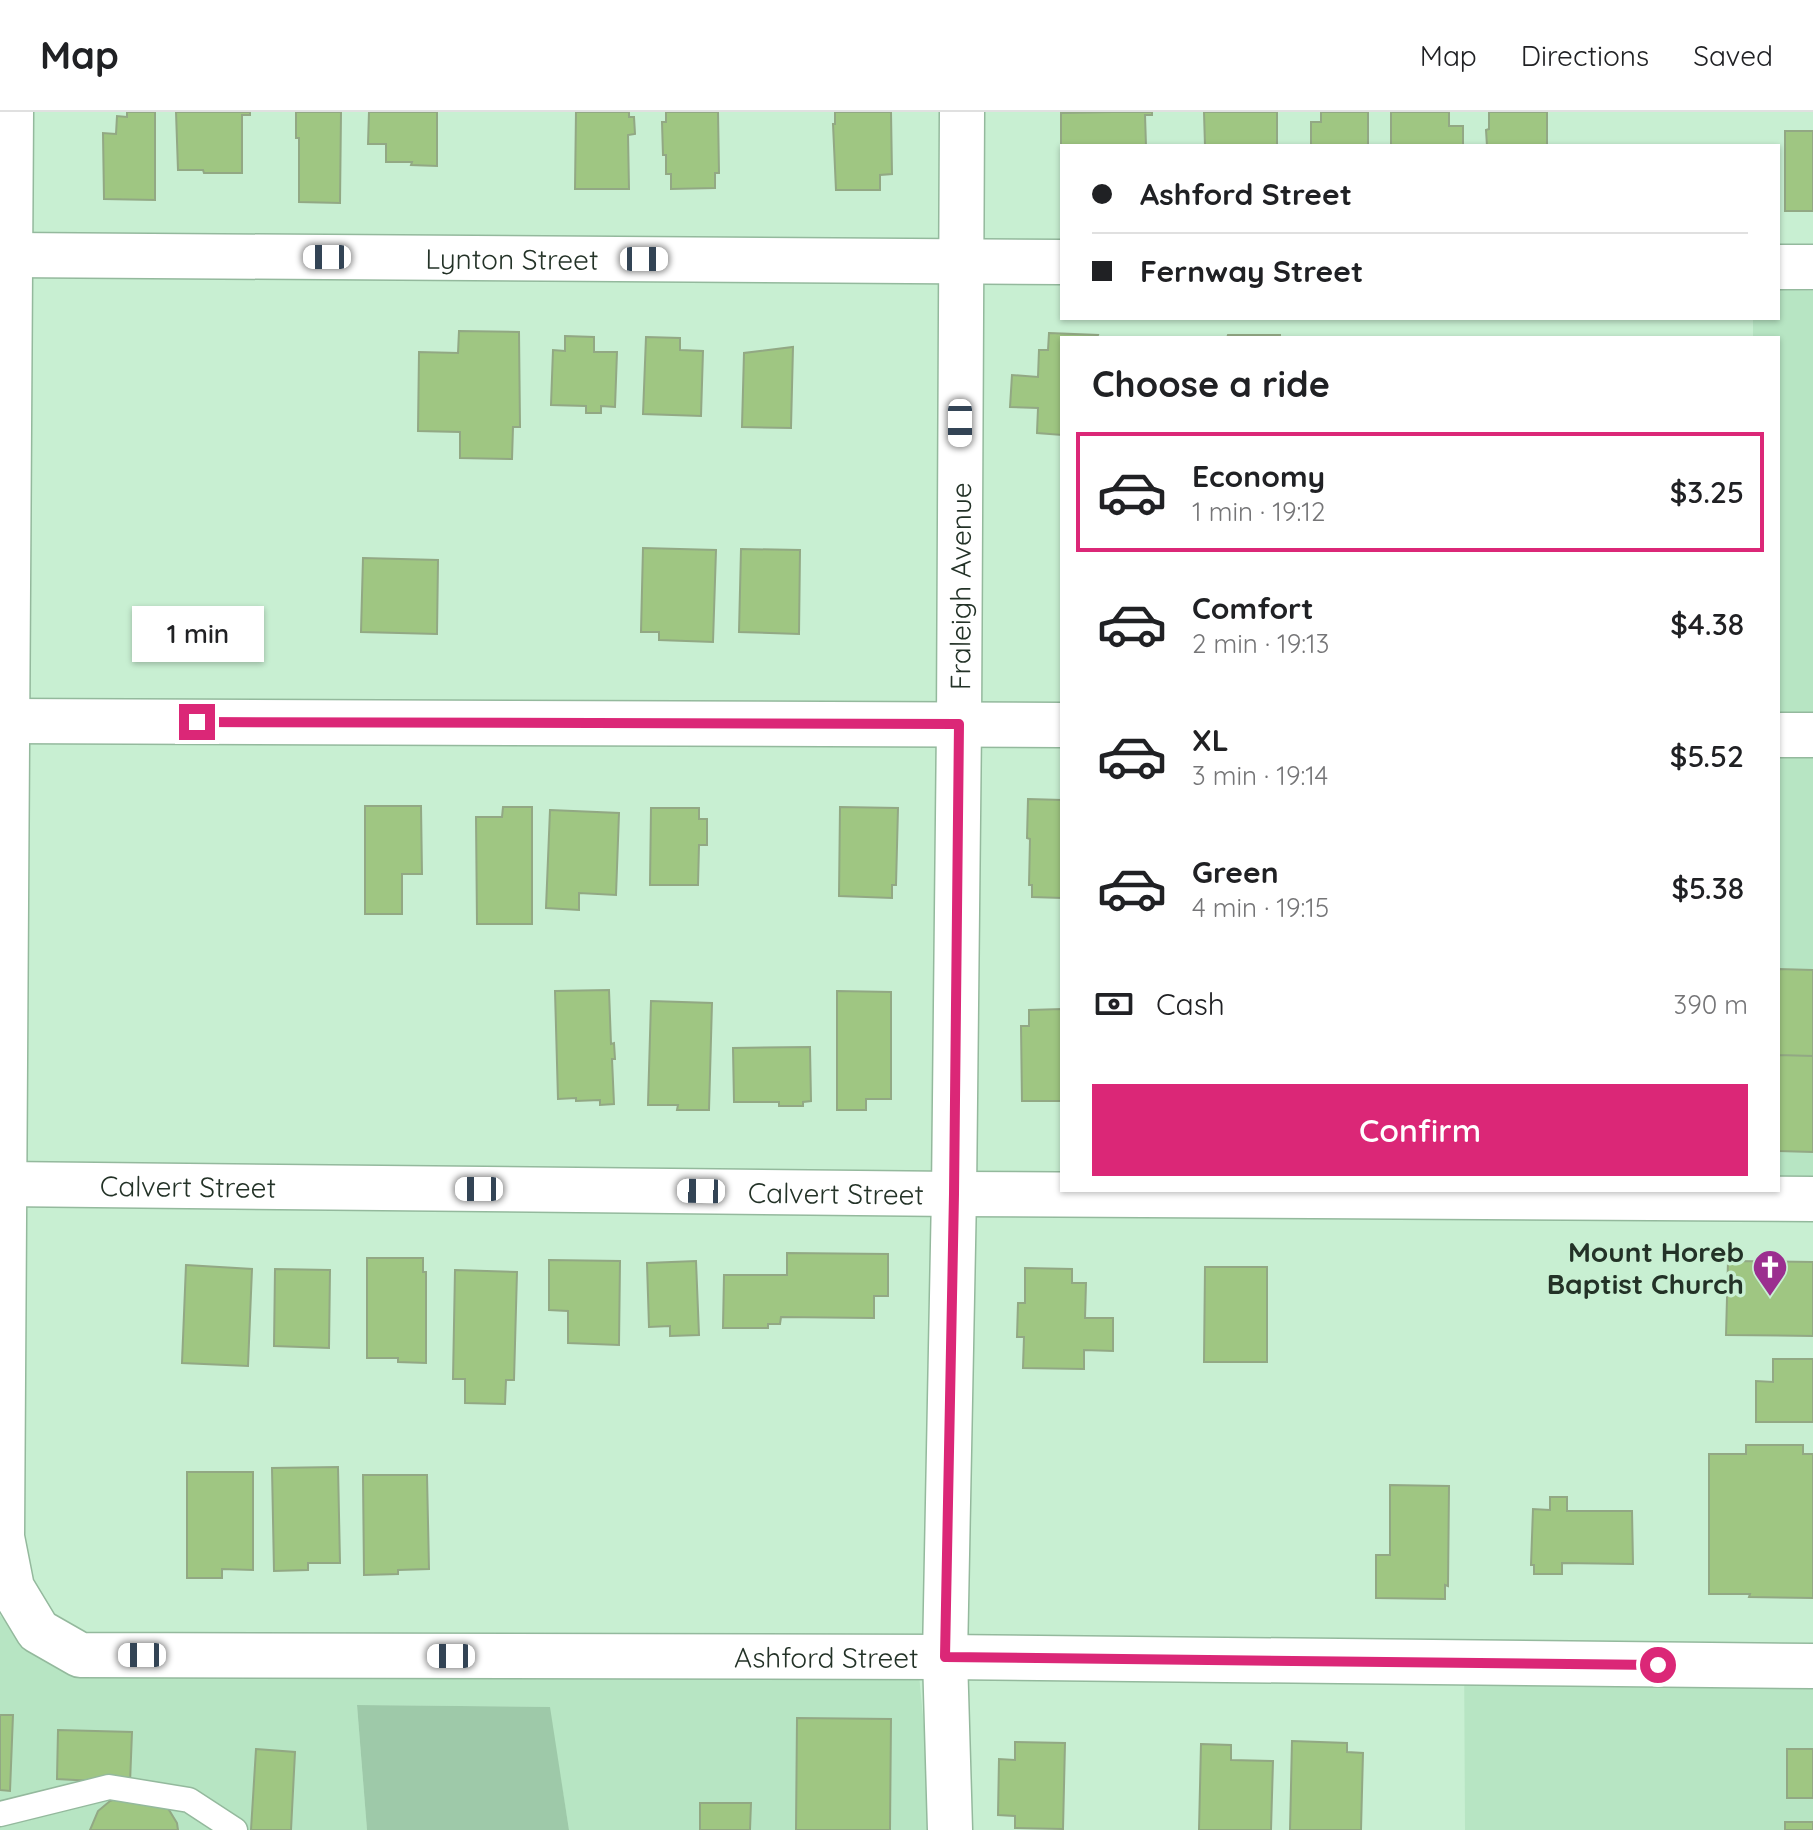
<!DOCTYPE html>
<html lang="en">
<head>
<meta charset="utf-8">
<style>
  :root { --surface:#fff; --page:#f6f6f6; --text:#202124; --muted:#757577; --line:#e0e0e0; --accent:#db2777 }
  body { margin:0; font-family:Quicksand,sans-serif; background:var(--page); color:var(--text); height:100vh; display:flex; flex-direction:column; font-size:30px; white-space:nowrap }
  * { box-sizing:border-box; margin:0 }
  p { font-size:26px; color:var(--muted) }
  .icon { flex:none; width:44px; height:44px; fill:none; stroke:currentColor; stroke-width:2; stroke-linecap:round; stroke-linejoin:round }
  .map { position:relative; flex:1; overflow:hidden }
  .details { position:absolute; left:1060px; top:224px; width:720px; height:856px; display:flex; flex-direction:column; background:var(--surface); border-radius:0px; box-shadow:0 2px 6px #0004 }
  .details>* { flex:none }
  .hud { position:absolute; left:1060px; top:32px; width:720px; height:176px; border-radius:0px; box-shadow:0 2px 6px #0004; display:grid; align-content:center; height:176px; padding:0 32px; background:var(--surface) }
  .end { position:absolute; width:36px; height:36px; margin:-18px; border:10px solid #db2777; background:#fff; box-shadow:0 0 0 4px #fff }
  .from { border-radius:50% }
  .bubble { position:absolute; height:56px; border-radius:0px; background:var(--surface); box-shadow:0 2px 6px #0004; font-size:26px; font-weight:600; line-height:56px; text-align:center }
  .car { position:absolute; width:24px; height:48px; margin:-24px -12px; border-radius:10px; box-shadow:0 0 6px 2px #0007; background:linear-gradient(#fff 24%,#345 0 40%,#fff 0 76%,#345 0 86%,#fff 0) }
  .hud b { display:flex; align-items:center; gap:28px; height:76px; font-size:30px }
  .hud b+b { border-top:2px solid var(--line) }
  .hud i { width:20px; height:20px; background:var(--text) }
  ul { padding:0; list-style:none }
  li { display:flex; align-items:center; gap:24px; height:120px; margin:0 16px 12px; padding:0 16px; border:4px solid transparent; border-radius:0px }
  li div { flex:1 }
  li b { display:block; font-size:30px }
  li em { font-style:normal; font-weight:600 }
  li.selected { border-color:var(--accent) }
  li>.icon { width:72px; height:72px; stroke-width:1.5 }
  h2 { padding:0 32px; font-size:36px; line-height:96px }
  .pay { display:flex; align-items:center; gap:20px; height:88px; padding:0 32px; font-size:30px }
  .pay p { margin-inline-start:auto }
  .cta { display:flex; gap:16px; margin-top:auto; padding:16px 32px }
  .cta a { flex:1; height:92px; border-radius:0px; background:var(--accent); color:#fff; font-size:32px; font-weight:600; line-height:92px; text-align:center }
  header { display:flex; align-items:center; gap:48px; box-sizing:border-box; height:112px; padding:0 40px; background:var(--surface); border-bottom:2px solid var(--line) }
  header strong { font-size:38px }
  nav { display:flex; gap:44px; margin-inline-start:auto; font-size:28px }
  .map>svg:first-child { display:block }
  .built { fill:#b7e5c3 }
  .green { fill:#9ec9a9 }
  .building { fill:#9fc682; stroke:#92a884; stroke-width:2 }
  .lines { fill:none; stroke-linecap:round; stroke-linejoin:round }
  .service-casing { stroke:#94b99d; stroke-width:27 }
  .minor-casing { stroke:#94b99d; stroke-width:47 }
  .service { stroke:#fff; stroke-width:24 }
  .minor { stroke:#fff; stroke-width:44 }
  .route { stroke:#db2777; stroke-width:10 }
  .labels { text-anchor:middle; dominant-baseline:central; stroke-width:7; stroke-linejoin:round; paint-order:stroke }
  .street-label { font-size:28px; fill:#233227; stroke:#c8efd2 }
  .poi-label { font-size:28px; font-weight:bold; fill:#233227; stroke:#c8efd2; text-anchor:end }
</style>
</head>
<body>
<header>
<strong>Map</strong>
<nav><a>Map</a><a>Directions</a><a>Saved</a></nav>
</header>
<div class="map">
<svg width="1813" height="1718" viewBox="0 0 1813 1718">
  <rect width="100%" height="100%" fill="#c8efd2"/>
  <path class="built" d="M 1778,178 L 1813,179 L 1813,1065 L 1778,1065 L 1778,226 L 1753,226 L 1753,206 L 1778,206 Z
    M 0,1503 L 48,1550 L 767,1556 L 919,1563 L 934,1718 L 569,1718 L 549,1595 L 357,1593 L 367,1718 L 0,1718 Z
    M 1464,1530 L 1813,1533 L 1813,1718 L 1465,1718 Z"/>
  <path class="green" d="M 357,1593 L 550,1595 L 569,1718 L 367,1718 Z"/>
  <path class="building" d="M 127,0 L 155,0 L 155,88 L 104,87 L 103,21 L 116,22 L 117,4 L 127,5 Z
    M 176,0 L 250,0 L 250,3 L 242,3 L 242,61 L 204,61 L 203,58 L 178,58 Z
    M 296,0 L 341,0 L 340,91 L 299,90 L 299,26 L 296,26 Z
    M 369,0 L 437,0 L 437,54 L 411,53 L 412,50 L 386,50 L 386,32 L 368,32 Z
    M 576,0 L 629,0 L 629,5 L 634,5 L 635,22 L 628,23 L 629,77 L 575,77 Z
    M 666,0 L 718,0 L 719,61 L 715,61 L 715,76 L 671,77 L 671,62 L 666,62 L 666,43 L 663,43 L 662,10 L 666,10 Z
    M 835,0 L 891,0 L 892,62 L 880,63 L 880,78 L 836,78 L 833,12 L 835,12 Z
    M 1112,0 L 1152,0 L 1152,3 L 1145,3 L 1146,34 L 1062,34 L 1061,56 L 1061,1 Z
    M 1204,0 L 1277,0 L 1277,34 L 1205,34 Z
    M 1321,0 L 1368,0 L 1368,34 L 1311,34 L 1311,10 L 1321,10 Z
    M 1391,0 L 1449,0 L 1449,14 L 1463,14 L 1463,34 L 1391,34 Z
    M 1489,0 L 1547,0 L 1547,34 L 1487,34 L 1486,18 L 1489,17 Z
    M 1785,19 L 1813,19 L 1813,99 L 1785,99 Z
    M 459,219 L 519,220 L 520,315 L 513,315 L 512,347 L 460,346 L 460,320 L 418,319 L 419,240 L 458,241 Z
    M 1049,221 L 1098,223 L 1097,226 L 1062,226 L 1062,323 L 1037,321 L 1038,296 L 1010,295 L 1012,263 L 1038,265 L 1039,238 L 1048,238 Z
    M 1228,223 L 1280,223 L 1280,226 L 1227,226 Z
    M 565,224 L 594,225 L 594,240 L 617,240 L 615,295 L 601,294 L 601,301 L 586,301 L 586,294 L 551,293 L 553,238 L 565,239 Z
    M 646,225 L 680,226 L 680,238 L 703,239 L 701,304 L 643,302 Z
    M 793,235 L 791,316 L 742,315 L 744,241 Z
    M 643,436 L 716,438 L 713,530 L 659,528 L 659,520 L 641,520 Z
    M 741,437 L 800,438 L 799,522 L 739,520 Z
    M 363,446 L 438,448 L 437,522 L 361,520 Z
    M 1028,687 L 1062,688 L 1062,786 L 1032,785 L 1032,773 L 1029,773 L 1030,727 L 1027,726 Z
    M 365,694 L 421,694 L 422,762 L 402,762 L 402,802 L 365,802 Z
    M 503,695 L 532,695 L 532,812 L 477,812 L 476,705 L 502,705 Z
    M 840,695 L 898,696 L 896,773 L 892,773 L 892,786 L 839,784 Z
    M 651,696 L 699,696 L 699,707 L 707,707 L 707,733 L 699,733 L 698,773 L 650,773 Z
    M 550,698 L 619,701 L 616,783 L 579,781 L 579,798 L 546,796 Z
    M 1778,857 L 1813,858 L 1813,944 L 1778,943 Z
    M 609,878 L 611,932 L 614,931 L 615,947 L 612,947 L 614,992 L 600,993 L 600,988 L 576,989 L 576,986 L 558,987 L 555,879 Z
    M 837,879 L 891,880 L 891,987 L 866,987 L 866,998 L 837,998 Z
    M 651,889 L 712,891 L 709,998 L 677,998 L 678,993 L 648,993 Z
    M 1062,897 L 1062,989 L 1022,989 L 1021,914 L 1029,914 L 1029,898 Z
    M 810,935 L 811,989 L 803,990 L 803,994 L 779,994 L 779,990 L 734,990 L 733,936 Z
    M 1778,943 L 1813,944 L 1813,1040 L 1778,1039 Z
    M 787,1141 L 888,1142 L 888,1184 L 874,1184 L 874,1206 L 781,1205 L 780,1212 L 768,1212 L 768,1216 L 723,1216 L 724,1163 L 787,1163 Z
    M 367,1146 L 423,1146 L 423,1160 L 426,1160 L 426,1251 L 398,1250 L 398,1246 L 367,1246 Z
    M 549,1148 L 620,1149 L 619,1233 L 568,1231 L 568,1199 L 549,1198 Z
    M 696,1149 L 699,1223 L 670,1224 L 670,1214 L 649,1215 L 647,1151 Z
    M 1728,1149 L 1813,1150 L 1813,1224 L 1726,1223 Z
    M 186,1153 L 252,1157 L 248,1254 L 182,1251 Z
    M 1205,1155 L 1267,1155 L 1267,1250 L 1204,1250 Z
    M 1025,1156 L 1072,1157 L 1072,1171 L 1086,1171 L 1085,1206 L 1113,1206 L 1113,1239 L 1084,1238 L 1084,1257 L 1023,1256 L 1024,1225 L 1017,1225 L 1018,1191 L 1025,1191 Z
    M 275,1157 L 330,1158 L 329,1236 L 274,1234 Z
    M 455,1158 L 517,1160 L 514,1268 L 506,1268 L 505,1292 L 465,1291 L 465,1267 L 453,1267 Z
    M 1773,1247 L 1813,1247 L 1813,1310 L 1756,1310 L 1756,1269 L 1773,1270 Z
    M 1746,1333 L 1803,1333 L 1803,1342 L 1813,1342 L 1813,1486 L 1749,1485 L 1750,1482 L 1709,1482 L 1709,1342 L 1746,1342 Z
    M 338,1355 L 340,1451 L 308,1451 L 308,1458 L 274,1459 L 272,1356 Z
    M 187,1360 L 253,1360 L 253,1458 L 222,1457 L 222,1466 L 187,1466 Z
    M 363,1363 L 427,1363 L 429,1457 L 398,1458 L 398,1462 L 364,1463 Z
    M 1390,1373 L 1449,1374 L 1448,1474 L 1445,1473 L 1445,1487 L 1376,1486 L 1376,1443 L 1390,1443 Z
    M 1550,1385 L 1567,1385 L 1567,1399 L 1632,1399 L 1633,1452 L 1562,1451 L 1562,1462 L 1534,1462 L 1534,1453 L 1531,1453 L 1533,1397 L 1550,1398 Z
    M 0,1603 L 13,1603 L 10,1679 L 0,1678 Z
    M 797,1606 L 891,1607 L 890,1718 L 796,1718 Z
    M 58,1618 L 132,1620 L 130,1671 L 57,1667 Z
    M 1292,1629 L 1347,1631 L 1347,1640 L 1363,1641 L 1361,1718 L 1290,1718 Z
    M 1015,1630 L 1065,1631 L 1063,1717 L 1015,1716 L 1015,1704 L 998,1703 L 999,1647 L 1015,1648 Z
    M 1201,1632 L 1231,1633 L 1231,1648 L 1273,1649 L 1271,1718 L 1199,1718 Z
    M 256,1637 L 295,1640 L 291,1718 L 251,1718 Z
    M 1787,1637 L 1813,1637 L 1813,1686 L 1787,1686 Z
    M 125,1683 L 156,1688 L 169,1698 L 177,1711 L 178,1718 L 90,1718 L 98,1699 L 110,1689 Z
    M 700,1691 L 751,1691 L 750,1718 L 700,1718 Z
    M 1785,1710 L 1813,1710 L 1813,1718 L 1785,1718 Z"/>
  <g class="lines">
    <g class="service-casing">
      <path id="service" d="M 0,1702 L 109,1675 L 189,1688 L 235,1718"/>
    </g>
    <g class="minor-casing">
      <g id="minor">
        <path id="s1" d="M 11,0 L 2,1425 L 12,1476 L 38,1519 L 80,1543 L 945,1545 L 1813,1554"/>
        <path id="s2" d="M 10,143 L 1062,150"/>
        <path d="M 1778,155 L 1813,155"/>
        <path d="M 6,609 L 1062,613"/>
        <path d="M 1778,623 L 1813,623"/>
        <path id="s3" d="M 4,1072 L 954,1082 L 1813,1087"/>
        <path id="s4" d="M 950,1718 L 945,1545 L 954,1082 L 959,612 L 962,0"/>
      </g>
    </g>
    <use href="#service" class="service"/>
    <use href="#minor" class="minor"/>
  </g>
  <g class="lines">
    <path class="route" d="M 197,610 L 959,612 L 954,1082 L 945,1545 L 1658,1553"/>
  </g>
  <defs>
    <g id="church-pin" transform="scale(1.8)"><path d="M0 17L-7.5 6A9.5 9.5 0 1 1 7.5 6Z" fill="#9b2f8f" stroke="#c8efd2"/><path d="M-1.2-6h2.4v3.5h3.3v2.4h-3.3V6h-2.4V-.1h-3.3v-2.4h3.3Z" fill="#fff"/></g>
  </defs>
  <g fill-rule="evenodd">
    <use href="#church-pin" x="1770" y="1155"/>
  </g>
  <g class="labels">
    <g class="street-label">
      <text stroke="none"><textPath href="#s2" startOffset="502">Lynton Street</textPath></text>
      <text stroke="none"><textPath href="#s4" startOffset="1244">Fraleigh Avenue</textPath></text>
      <text stroke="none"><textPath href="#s3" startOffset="184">Calvert Street</textPath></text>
      <text stroke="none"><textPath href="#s3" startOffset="832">Calvert Street</textPath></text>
      <text stroke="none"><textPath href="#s1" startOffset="2322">Ashford Street</textPath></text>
    </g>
    <g class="poi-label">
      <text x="1744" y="1139">Mount Horeb<tspan x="1744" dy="32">Baptist Church</tspan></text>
    </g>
  </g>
</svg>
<i class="end from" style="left:1658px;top:1553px"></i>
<i class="end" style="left:197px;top:610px"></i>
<div class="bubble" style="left:132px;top:494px;width:132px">1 min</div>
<i class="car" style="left:327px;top:145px;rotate:270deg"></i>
<i class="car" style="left:644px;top:147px;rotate:90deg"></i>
<i class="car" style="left:960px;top:311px;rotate:180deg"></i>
<i class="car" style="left:479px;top:1077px;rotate:270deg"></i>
<i class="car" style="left:701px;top:1079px;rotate:271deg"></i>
<i class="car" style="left:142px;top:1543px;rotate:270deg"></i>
<i class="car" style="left:451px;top:1544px;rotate:270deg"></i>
<div class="hud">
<b><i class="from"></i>Ashford Street</b>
<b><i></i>Fernway Street</b>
</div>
<section class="details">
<h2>Choose a ride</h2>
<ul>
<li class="selected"><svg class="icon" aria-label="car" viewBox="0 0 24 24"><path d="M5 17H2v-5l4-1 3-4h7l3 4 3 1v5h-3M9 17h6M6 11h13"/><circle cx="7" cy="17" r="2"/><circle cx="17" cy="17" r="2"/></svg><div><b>Economy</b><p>1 min · 19:12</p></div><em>$3.25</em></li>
<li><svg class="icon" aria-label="car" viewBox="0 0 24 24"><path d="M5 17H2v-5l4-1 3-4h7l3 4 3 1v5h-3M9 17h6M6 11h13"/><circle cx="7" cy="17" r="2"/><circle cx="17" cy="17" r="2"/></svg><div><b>Comfort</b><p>2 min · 19:13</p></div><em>$4.38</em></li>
<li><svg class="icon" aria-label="car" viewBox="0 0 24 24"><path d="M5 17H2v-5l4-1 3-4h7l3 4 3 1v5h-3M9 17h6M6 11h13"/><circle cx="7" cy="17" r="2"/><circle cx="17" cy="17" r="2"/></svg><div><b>XL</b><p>3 min · 19:14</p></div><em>$5.52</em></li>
<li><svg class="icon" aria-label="car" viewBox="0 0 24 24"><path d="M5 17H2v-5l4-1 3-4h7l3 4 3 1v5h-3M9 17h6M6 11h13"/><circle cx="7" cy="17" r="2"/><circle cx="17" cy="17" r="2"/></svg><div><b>Green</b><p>4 min · 19:15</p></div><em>$5.38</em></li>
</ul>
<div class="pay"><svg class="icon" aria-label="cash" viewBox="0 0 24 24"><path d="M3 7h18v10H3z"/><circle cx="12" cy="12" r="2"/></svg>Cash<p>390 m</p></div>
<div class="cta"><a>Confirm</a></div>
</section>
</div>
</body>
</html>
